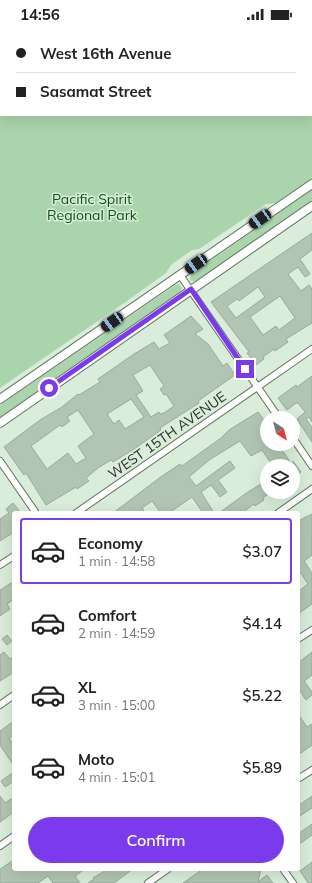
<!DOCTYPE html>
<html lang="en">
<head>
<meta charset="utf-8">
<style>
  :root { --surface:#fff; --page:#f6f6f6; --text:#222; --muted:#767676; --line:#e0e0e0; --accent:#7c3aed }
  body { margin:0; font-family:Mulish,sans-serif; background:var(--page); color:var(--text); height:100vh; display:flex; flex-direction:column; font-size:15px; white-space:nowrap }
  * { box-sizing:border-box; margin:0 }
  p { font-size:13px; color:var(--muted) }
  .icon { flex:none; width:22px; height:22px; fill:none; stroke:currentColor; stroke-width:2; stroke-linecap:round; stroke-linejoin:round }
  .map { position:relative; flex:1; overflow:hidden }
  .drawer { position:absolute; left:12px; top:483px; width:288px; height:360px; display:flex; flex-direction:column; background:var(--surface); border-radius:4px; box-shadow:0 4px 16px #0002 }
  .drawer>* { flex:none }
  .top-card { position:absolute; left:0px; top:0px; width:312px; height:88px; box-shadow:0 4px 16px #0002; display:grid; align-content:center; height:88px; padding:0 16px; background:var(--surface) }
  .needle { width:26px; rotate:144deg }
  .fabs { position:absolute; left:260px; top:383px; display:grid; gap:8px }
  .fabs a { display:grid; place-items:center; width:40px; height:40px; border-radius:50%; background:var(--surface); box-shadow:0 4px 16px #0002; font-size:20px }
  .end { position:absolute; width:18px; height:18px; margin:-9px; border:5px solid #7c3aed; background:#fff; box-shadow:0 0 0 2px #fff }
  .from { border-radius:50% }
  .car { position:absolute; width:12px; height:24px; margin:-12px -6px; border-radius:5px; box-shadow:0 0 3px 1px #0007; background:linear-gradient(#222 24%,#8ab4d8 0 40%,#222 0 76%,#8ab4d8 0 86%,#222 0) }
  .top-card b { display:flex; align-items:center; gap:14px; height:38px; font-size:15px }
  .top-card b+b { border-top:1px solid var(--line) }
  .top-card i { width:10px; height:10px; background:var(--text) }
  ul { padding:7px 0 0; list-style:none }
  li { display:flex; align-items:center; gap:12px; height:66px; margin:0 8px 6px; padding:0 8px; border:2px solid transparent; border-radius:4px }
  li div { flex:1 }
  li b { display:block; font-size:15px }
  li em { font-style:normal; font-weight:600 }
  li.selected { border-color:var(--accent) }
  li>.icon { width:36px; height:36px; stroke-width:1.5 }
  .button { display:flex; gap:8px; margin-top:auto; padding:8px 16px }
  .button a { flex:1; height:46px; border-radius:24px; background:var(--accent); color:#fff; font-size:16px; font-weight:600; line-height:46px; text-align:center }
  .status { display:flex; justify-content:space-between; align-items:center; height:28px; padding:0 20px; background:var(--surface); direction:ltr }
  .status svg { height:11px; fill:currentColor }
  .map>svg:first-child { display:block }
  .green { fill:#aad4ab; fill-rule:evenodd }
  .building { fill:#b2c5b2; stroke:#98aa98; fill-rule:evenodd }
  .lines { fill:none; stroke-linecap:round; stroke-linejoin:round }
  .street-casing { stroke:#617261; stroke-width:8 }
  .secondary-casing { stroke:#617261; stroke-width:10 }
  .street { stroke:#fff; stroke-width:6 }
  .secondary { stroke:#fff; stroke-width:8 }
  .route { stroke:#7c3aed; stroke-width:5 }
  .labels { text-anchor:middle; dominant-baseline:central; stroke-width:3; stroke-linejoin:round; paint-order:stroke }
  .park-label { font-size:14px; fill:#0b4f17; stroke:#daedda }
  .street-label { font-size:14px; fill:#293029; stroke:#daedda }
</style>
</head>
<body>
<div class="status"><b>14:56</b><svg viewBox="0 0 49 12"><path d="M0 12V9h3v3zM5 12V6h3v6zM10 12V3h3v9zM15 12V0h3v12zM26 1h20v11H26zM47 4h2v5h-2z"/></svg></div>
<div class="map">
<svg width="312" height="855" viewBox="0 0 312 855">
  <rect width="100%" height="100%" fill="#daedda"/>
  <path class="green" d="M 0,0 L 312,0 L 312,151 L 278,175 L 266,176 L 199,221 L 192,222 L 171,237 L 166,245 L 127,273 L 0,360 ZM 1,1 L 311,1 L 311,87 L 1,87 Z
    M 312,162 L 312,173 L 196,253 L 191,253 L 190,251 L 191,246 Z
    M 179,256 L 182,260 L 180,264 L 0,389 L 0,377 L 175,257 Z"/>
  <path class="building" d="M 312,205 L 312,222 L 300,231 L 310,246 L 305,249 L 298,239 L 288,246 L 301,263 L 309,257 L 312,261 L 312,295 L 286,311 L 288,314 L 275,323 L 274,321 L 263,329 L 264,331 L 256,337 L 247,325 L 249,324 L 211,274 ZM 258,259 L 265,269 L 236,290 L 227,278 L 237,271 L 239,273 ZM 280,268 L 295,290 L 279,302 L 276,298 L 263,307 L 250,289 Z
    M 191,288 L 203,301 L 195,306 L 208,316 L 223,338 L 227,335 L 235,347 L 198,373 L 199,375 L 160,400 L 161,402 L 134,421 L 113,434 L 111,432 L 98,440 L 86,450 L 89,453 L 77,461 L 76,459 L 46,477 L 26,445 L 24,447 L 4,419 L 40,392 L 62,379 L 78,366 L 79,367 L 100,354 L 98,351 L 134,326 L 154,314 L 159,321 L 170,315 L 164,307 ZM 150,337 L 164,358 L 160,361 L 164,367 L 166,366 L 174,378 L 164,385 L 160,386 L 159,384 L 151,389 L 136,367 L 143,363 L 133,347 ZM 131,371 L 144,389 L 125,401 L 119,392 L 114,396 L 107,386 ZM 78,382 L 94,406 L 78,418 L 86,430 L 76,436 L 68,425 L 47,441 L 31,418 L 60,397 L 62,399 L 70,393 L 67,389 Z
    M 312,348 L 312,394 L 309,389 L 306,391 L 312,399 L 312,414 L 297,391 L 305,384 L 298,375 L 296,375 L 287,382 L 278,370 L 296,357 L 297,359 Z
    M 258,384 L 267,396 L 267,416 L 278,416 L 293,438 L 273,438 L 262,422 L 251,428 L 240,413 L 209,432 L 189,449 L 196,458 L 230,433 L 235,440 L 218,452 L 227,464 L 220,469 L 211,457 L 201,464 L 214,485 L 203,485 L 192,469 L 169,485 L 161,485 L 152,473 L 142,480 L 145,485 L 113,485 L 162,448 L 180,436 L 182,438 L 221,410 L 229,402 Z
    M 293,433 L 301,444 L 293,450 Z
    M 267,452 L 267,467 L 263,470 L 264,472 L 255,478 L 254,476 L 242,485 L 219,485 L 245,466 Z
    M 13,475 L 21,485 L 14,485 L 14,504 L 0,513 L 0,491 L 9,485 L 6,481 Z
    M 312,486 L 312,527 L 304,533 L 312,545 L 312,576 L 298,586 L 298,569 L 302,567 L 299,563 L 308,556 L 298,541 L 298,493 Z
    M 14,553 L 14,571 L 7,576 L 10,581 L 0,588 L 0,562 Z
    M 7,607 L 12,613 L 7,617 L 2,611 Z
    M 4,624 L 10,631 L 14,628 L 14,644 L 0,653 L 0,627 Z
    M 312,624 L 312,647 L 304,653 L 312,664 L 312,667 L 306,672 L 298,660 L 298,635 Z
    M 298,686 L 307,699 L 312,696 L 312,717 L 298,727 Z
    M 14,693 L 14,707 L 9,710 L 14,718 L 14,738 L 0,717 L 0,703 Z
    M 14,744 L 14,753 L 5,759 L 1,753 Z
    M 0,768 L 5,775 L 14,769 L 14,784 L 0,794 Z
    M 312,768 L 312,780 L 298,789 L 298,778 Z
    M 312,796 L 312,807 L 298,817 L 298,806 Z
    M 14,832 L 14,841 L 85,841 L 75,848 L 80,855 L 53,855 L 48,848 L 38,855 L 0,855 L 0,841 Z
    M 312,834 L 312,855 L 308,855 L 300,843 Z
    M 108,841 L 133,841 L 114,855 L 88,855 L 94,851 L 93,850 Z
    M 203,841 L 261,841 L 258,854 L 267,847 L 273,855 L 183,855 Z"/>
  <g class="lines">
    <g class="street-casing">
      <path id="street" d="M 180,247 L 279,390
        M 293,410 L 312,438
        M 0,433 L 36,485
        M 76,485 L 312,321
        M 278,485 L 312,461
        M 0,537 L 14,528
        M 298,611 L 312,602
        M 0,677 L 14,667
        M 298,751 L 312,742
        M 0,818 L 14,808
        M 283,841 L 293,855
        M 148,855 L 168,841"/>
    </g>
    <g class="secondary-casing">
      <path id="secondary" d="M 0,371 L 312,156
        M 0,395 L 312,178"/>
    </g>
    <use href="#street" class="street"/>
    <use href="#secondary" class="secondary"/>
  </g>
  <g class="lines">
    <path class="route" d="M 49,360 L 191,261 L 245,341"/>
  </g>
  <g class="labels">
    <g class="park-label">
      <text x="92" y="171">Pacific Spirit<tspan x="92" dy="16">Regional Park</tspan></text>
    </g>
    <g class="street-label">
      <text transform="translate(167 407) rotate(-35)">WEST 15TH AVENUE</text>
    </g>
  </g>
</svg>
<div class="fabs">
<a><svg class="needle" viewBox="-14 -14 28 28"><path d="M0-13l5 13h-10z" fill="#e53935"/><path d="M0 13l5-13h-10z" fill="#767676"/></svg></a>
<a><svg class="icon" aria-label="layers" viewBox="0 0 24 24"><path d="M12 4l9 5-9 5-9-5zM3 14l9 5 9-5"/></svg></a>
</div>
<i class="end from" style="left:49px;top:360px"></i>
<i class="end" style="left:245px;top:341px"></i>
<i class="car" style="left:260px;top:191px;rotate:235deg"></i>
<i class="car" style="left:196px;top:236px;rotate:236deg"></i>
<i class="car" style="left:112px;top:294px;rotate:235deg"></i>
<div class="top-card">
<b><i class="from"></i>West 16th Avenue</b>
<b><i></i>Sasamat Street</b>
</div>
<section class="drawer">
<ul>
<li class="selected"><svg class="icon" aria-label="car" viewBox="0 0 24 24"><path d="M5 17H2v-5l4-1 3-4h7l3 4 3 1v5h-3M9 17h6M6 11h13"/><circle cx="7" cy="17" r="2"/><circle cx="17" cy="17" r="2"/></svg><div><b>Economy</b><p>1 min · 14:58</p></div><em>$3.07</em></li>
<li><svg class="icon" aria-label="car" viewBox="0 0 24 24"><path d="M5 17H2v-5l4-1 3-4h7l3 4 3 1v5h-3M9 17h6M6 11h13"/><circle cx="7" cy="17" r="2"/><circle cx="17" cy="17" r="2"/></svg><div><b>Comfort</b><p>2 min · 14:59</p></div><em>$4.14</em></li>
<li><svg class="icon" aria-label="car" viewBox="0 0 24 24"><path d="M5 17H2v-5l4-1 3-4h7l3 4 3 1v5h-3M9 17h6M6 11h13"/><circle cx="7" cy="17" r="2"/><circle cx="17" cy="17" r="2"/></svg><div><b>XL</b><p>3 min · 15:00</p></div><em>$5.22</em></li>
<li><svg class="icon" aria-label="car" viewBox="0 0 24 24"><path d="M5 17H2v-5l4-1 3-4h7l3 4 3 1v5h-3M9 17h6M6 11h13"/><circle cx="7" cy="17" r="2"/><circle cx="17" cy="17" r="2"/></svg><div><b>Moto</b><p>4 min · 15:01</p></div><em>$5.89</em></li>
</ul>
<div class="button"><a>Confirm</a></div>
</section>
</div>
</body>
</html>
